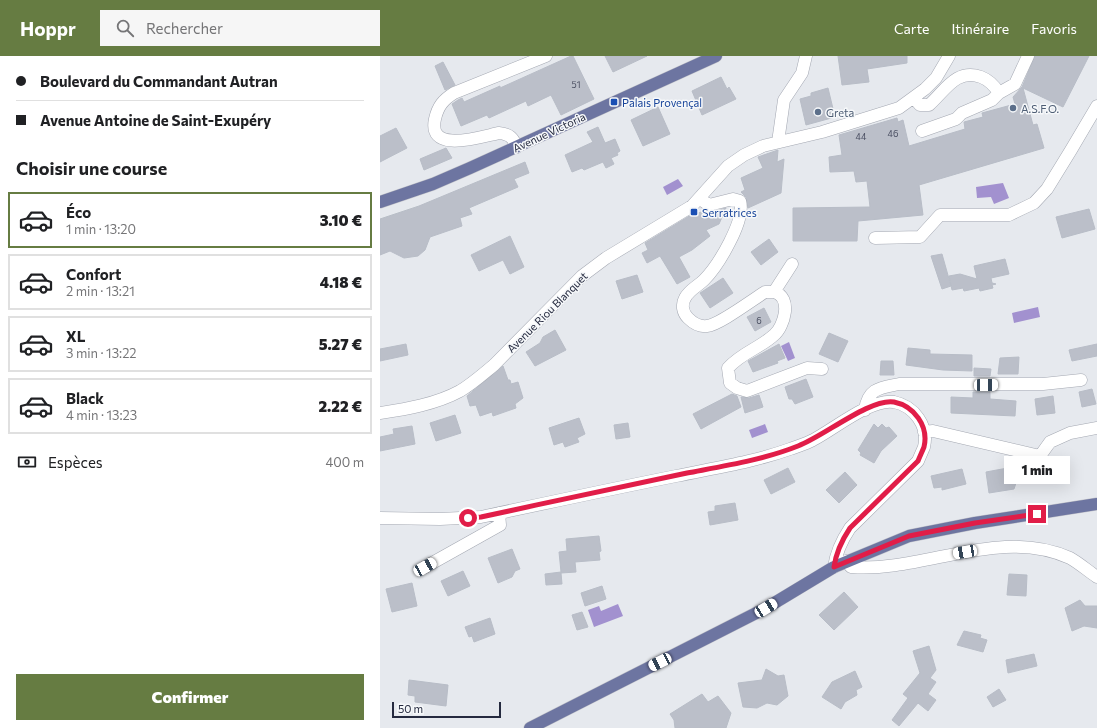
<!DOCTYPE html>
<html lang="fr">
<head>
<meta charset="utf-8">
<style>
  :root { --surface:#fff; --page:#f6f6f6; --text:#202124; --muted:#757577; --line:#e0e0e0; --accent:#667c42 }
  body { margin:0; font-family:Commissioner,sans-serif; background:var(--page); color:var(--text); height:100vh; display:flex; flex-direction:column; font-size:15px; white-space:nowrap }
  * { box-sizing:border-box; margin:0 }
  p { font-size:13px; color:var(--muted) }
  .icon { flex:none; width:22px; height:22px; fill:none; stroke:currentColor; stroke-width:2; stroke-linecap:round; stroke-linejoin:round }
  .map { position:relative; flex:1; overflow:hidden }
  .details { display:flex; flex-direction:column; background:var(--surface); width:380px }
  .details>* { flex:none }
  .banner { display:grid; align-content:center; height:88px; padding:0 16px; background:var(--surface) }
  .scale { position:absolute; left:12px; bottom:10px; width:109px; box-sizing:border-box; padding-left:4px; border:2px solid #252a3f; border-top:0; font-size:11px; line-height:14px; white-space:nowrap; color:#252a3f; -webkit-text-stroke:3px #f6f8fa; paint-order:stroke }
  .end { position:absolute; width:18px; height:18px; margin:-9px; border:5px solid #e11d48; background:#fff; box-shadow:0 0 0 2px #fff }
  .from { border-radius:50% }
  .bubble { position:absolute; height:28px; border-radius:0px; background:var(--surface); box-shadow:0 4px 16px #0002; font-size:13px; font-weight:800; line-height:28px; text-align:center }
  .car { position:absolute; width:12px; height:24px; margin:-12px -6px; border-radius:5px; box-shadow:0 0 3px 1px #0007; background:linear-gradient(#fff 24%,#345 0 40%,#fff 0 76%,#345 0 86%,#fff 0) }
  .banner b { display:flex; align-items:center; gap:14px; height:38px; font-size:15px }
  .banner b+b { border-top:1px solid var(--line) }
  .banner i { width:10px; height:10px; background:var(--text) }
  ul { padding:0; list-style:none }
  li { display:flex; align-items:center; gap:12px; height:56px; margin:0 8px 6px; padding:0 8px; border:2px solid var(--line); border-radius:0px }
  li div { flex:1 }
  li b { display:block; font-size:15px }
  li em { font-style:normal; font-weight:800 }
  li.current { border-color:var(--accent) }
  li>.icon { width:36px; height:36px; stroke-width:1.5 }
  h2 { padding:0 16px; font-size:18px; line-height:48px }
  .pay { display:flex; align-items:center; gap:10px; height:44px; padding:0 16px; font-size:15px }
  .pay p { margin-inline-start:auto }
  .action { display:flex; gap:8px; margin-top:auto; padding:8px 16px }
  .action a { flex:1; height:46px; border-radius:0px; background:var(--accent); color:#fff; font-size:16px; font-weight:800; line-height:46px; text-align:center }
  header { display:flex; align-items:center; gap:24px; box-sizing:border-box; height:56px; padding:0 20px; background:var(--accent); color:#fff }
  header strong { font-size:19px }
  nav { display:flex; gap:22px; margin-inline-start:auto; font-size:14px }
  .search { width:280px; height:36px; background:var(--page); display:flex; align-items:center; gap:10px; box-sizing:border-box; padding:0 14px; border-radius:0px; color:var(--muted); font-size:15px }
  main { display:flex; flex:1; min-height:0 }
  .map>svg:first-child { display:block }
  .water { fill:#a291cf }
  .building { fill:#bbbfc9; stroke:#b8bdc7 }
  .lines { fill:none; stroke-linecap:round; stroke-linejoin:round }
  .minor-casing { stroke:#a4a8b2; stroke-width:13 }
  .major-casing { stroke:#c2c3c9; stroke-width:13 }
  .minor { stroke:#fff; stroke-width:12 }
  .major { stroke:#6d75a1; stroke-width:12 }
  .route { stroke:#e11d48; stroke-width:5 }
  .transit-dot { fill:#1a4fb4; stroke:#f6f8fa; stroke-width:1.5 }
  .service-dot { fill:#5c6f8a; stroke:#f6f8fa; stroke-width:1.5 }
  .labels { text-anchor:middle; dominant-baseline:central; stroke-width:3; stroke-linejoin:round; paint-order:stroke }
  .number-label { font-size:9px; fill:#4a4f62 }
  .transit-label { font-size:11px; fill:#164399; stroke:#f6f8fa; text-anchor:start }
  .service-label { font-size:11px; fill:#4e5e75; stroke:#f6f8fa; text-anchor:start }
  .street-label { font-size:11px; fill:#252a3f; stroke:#f6f8fa }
</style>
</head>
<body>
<header>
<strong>Hoppr</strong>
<div class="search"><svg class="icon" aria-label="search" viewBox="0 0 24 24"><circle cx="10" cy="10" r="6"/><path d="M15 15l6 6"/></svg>Rechercher</div>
<nav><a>Carte</a><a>Itinéraire</a><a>Favoris</a></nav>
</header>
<main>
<section class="details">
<div class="banner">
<b><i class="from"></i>Boulevard du Commandant Autran</b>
<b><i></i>Avenue Antoine de Saint-Exupéry</b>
</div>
<h2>Choisir une course</h2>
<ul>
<li class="current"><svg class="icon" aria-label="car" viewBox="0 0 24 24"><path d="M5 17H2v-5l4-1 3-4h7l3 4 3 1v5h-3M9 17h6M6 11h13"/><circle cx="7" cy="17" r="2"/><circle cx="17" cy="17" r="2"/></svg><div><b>Éco</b><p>1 min · 13:20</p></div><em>3.10 €</em></li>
<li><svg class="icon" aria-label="car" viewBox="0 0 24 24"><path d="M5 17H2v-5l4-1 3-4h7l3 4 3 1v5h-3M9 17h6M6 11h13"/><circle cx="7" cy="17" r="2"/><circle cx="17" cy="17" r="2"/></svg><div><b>Confort</b><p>2 min · 13:21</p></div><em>4.18 €</em></li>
<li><svg class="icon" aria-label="car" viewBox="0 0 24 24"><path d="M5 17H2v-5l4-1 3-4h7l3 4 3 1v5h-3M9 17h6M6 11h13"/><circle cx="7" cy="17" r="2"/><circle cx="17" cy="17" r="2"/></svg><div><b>XL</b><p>3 min · 13:22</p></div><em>5.27 €</em></li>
<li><svg class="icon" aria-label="car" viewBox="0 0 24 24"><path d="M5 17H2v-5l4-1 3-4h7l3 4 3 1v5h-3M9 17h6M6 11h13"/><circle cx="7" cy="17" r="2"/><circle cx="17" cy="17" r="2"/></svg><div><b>Black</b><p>4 min · 13:23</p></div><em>2.22 €</em></li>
</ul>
<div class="pay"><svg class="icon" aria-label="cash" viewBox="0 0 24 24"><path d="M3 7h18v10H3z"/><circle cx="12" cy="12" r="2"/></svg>Espèces<p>400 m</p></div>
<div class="action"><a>Confirmer</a></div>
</section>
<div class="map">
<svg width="717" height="672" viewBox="0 0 717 672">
  <rect width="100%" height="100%" fill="#e6e9ee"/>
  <path class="water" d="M 298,123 L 303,130 L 287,139 L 283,131 Z
    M 623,127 L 629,142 L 614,148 L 611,141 L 597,142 L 596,131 Z
    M 658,251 L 660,261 L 634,267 L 632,257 Z
    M 409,286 L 415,302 L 408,305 L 401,290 Z
    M 385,368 L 388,376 L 372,382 L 369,374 Z
    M 238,548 L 243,560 L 214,571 L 208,554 L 219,550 L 221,555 Z"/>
  <path class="building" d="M 191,0 L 193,0 L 214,43 L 181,59 L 171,39 L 148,50 L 146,45 L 109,62 L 107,59 L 81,70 L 72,48 L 78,44 L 82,42 L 84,46 L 120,30 L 120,32 Z
    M 225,0 L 267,0 L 233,16 Z
    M 458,0 L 527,0 L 527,7 L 487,13 L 489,26 L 462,29 Z
    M 655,0 L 709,0 L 683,51 L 643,32 L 653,69 L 657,68 L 664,92 L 539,129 L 543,159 L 478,165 L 477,185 L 413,185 L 413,152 L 490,151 L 487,125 L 476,126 L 474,115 L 450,116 L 449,101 L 462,99 L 459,79 L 517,62 L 518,66 L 523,64 L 529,90 L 585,73 L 584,66 L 603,61 L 602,57 L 635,48 L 633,41 L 642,31 Z
    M 63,6 L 75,29 L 65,34 L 55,10 Z
    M 341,21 L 347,33 L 349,31 L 356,43 L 322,59 L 312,35 Z
    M 448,32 L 455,61 L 426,69 L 420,43 L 431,40 L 431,37 Z
    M 278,51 L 290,78 L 263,90 L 251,64 Z
    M 218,71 L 225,87 L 235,83 L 240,95 L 237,97 L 238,99 L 231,102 L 234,108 L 226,112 L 223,106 L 204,114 L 202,112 L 192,116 L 185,99 L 213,86 L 207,76 Z
    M 16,72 L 27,92 L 0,106 L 0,80 Z
    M 66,92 L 72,102 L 44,114 L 40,103 Z
    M 398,94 L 397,106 L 404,103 L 401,137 L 368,152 L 366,141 L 361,136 L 365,134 L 361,122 L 383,112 L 378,101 Z
    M 145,106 L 149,117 L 134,123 L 138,131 L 89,152 L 92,158 L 80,162 L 82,170 L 50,181 L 45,194 L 38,200 L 24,202 L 10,195 L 0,199 L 0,163 L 39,150 Z
    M 346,152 L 339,168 L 326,174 L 330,180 L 312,194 L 299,201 L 310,221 L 297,228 L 280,200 L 267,207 L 262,197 L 268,194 L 265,187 L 311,159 L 325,155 L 331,156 Z
    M 709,153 L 715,173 L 682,182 L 676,161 Z
    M 130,180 L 144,211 L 130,218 L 123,204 L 99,215 L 91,199 Z
    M 389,183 L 398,196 L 381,209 L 371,196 Z
    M 562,198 L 571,230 L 562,233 L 551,200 Z
    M 625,203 L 629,218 L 611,222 L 612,227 L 616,228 L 612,229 L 613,232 L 600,235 L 599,232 L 584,235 L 583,232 L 572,234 L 569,220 L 580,218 L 597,223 L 594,210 Z
    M 257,219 L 263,236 L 242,243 L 236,225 Z
    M 343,222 L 353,237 L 330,252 L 320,237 Z
    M 384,252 L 391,266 L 375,275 L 367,261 Z
    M 175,274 L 186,294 L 155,310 L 146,296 L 160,287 L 163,281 Z
    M 449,277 L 468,285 L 458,306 L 439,298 Z
    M 26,288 L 28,299 L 0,305 L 0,293 Z
    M 399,288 L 405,302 L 397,305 L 398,307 L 373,316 L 368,305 Z
    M 717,288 L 717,300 L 692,305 L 689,294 Z
    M 528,292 L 550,294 L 550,298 L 592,299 L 592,315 L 563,314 L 526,309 Z
    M 639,301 L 638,318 L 618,318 L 620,302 Z
    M 501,305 L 513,305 L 514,319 L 500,319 Z
    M 123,310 L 128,324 L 130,324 L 131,328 L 138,326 L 143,342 L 135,348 L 136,352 L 113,360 L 112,356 L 100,360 L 96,349 L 90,350 L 87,340 Z
    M 594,312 L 611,313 L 610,320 L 594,320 Z
    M 426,323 L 433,341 L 415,348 L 412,343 L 409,343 L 405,331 Z
    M 712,333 L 716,348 L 702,351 L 699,336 Z
    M 593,336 L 610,336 L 610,343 L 636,345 L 635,360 L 571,357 L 571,341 L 593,342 Z
    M 352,338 L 357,340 L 361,351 L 321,373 L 313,358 Z
    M 379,339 L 383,351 L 365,357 L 361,341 L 369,342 Z
    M 673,340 L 675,357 L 657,359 L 655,343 Z
    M 75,359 L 81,377 L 56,385 L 50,367 Z
    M 199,362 L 205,378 L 197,382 L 199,386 L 185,391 L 183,386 L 174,389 L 169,372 Z
    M 248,367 L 250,381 L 236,383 L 234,369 Z
    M 494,368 L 498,372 L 502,368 L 506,372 L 509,371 L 517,380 L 501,395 L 494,407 L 480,399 L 481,397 L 478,394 Z
    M 32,370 L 35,388 L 0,395 L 0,381 L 14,378 L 13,373 Z
    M 633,411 L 636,427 L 634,433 L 609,437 L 606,416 Z
    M 408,412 L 415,426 L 391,438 L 384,424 Z
    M 582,413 L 586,428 L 562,434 L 562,431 L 554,432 L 551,420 Z
    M 465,416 L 477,429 L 459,447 L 446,434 Z
    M 355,447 L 358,464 L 330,469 L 328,456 L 335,455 L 335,450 Z
    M 219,480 L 221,495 L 219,496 L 220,504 L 195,506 L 196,516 L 181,517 L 182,528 L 166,529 L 165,518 L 181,516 L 179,496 L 187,495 L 186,483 Z
    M 132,493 L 140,513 L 135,515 L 132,521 L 118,527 L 108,502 Z
    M 83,515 L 90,530 L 68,540 L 61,525 Z
    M 629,518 L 647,519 L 646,540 L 627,539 Z
    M 32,527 L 37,550 L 12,556 L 6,533 Z
    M 222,530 L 226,543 L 205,550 L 201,537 Z
    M 464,536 L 478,551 L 454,574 L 439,559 Z
    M 700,544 L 705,550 L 717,550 L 717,572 L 704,570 L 692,575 L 685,552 Z
    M 202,556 L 208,571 L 197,574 L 192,559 Z
    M 110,562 L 115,578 L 94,586 L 92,580 L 89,581 L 85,571 Z
    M 584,575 L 601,579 L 600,582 L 607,584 L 603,596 L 577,589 Z
    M 549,590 L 556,614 L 550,622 L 556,626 L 548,638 L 556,644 L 548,655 L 538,647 L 519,670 L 512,664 L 528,642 L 523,638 L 540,617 L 533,595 Z
    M 654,598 L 657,610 L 628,617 L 626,604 Z
    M 386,613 L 398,620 L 404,619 L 408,640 L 397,649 L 387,647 L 377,652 L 363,651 L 358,627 L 382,624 Z
    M 475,615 L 482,631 L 476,634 L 477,639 L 465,646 L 461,653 L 442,641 L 452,626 Z
    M 29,624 L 68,629 L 66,650 L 35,646 L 35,640 L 28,639 Z
    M 619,633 L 626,644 L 613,651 L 607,641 Z
    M 322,638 L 328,646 L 338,640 L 351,657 L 346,672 L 295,672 L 294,664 L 290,658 Z"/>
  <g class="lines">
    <g class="minor-casing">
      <path id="minor" d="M 619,37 L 635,28 L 648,0
        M 534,42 L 540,49 L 549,49 C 565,35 576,12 601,21 C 609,24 614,29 619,37 L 612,44 L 582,57 L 576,63 L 542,75
        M 398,86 L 404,44 L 422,17 L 426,0
        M 137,91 C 133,82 130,78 119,77 C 103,80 47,99 55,63 C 58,50 63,44 74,37 L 166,0
        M 320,143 L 329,149 L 353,143 L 360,145 C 366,164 338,210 324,224 C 318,230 309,234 305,242 C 301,249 303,257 308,262 C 313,267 319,271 327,270 C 339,269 372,244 385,236 C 387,236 391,236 394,236 C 413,241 404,271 394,279 C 380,292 361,297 348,312 L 350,327 L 357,332 L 367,335 L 427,312 L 442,313
        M 495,182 L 540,181 L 560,159 L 629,159 L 654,147 L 667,133 L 691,94 L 717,50
        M 394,236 L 412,208
        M 485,354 C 488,332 500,332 519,328 L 663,328 L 701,324
        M 0,357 C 27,353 56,348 80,335 C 92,328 103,318 114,309 L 202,220 L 226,202 L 312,150 L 348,110 L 364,99 L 383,90 L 442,76 L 519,52 L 545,33 L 556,22 L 569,0
        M 544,376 L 553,375 L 660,400 L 670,386 L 690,377 L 717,372
        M 0,462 L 60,463 L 101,461 C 166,447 231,433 296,420 C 334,412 374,406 410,393 C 418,390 426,388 433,384 C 453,374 491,342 514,346 C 534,350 549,370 544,391 C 542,396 540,400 538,405 L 470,472 C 462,484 456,497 454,511
        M 466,505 L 471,511 C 543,517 619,470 690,502 C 699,507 708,515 717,521
        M 45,511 L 120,469 L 119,457"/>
    </g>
    <g class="major-casing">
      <path id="major" d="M 0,146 L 53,128 L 90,112 L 336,0
        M 150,672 L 386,552 L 454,511 L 529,480 L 595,467 L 717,448"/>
    </g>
    <use href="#minor" class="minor"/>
    <use href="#major" class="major"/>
  </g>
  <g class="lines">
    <path class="route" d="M 88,462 L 101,461 L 129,455 C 188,442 247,430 307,417 C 344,410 383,404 418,390 C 443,381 490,342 514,346 C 534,350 549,370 544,391 C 542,396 540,400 538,405 L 470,472 C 462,484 456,497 454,511 L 529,480 L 595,467 L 657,458"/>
  </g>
  <g class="transit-dot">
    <rect x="230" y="42" width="8" height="8" rx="2"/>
    <rect x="310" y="152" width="8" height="8" rx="2"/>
  </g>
  <g class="service-dot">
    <circle cx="633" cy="52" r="4"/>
    <circle cx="438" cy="56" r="4"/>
  </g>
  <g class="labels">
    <g class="number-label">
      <text x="196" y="28">51</text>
      <text x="513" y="77">46</text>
      <text x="481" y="80">44</text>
      <text x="379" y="264">6</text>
    </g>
    <g class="transit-label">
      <text x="242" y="46">Palais Provençal</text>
      <text x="322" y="156">Serratrices</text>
    </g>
    <g class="service-label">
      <text x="641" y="52">A.S.F.O.</text>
      <text x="446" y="56">Greta</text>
    </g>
    <g class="street-label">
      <text transform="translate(169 76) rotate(-25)">Avenue Victoria</text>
      <text transform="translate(167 256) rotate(-45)">Avenue Riou Blanquet</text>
    </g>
  </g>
</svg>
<div class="scale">50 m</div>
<i class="end from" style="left:88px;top:462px"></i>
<i class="end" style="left:657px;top:458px"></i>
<div class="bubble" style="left:624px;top:400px;width:66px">1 min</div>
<i class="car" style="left:606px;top:329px;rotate:89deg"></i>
<i class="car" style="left:585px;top:496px;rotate:260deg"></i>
<i class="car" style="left:45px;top:511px;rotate:61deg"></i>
<i class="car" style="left:386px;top:552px;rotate:59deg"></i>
<i class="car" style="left:280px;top:606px;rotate:243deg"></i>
</div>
</main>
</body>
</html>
